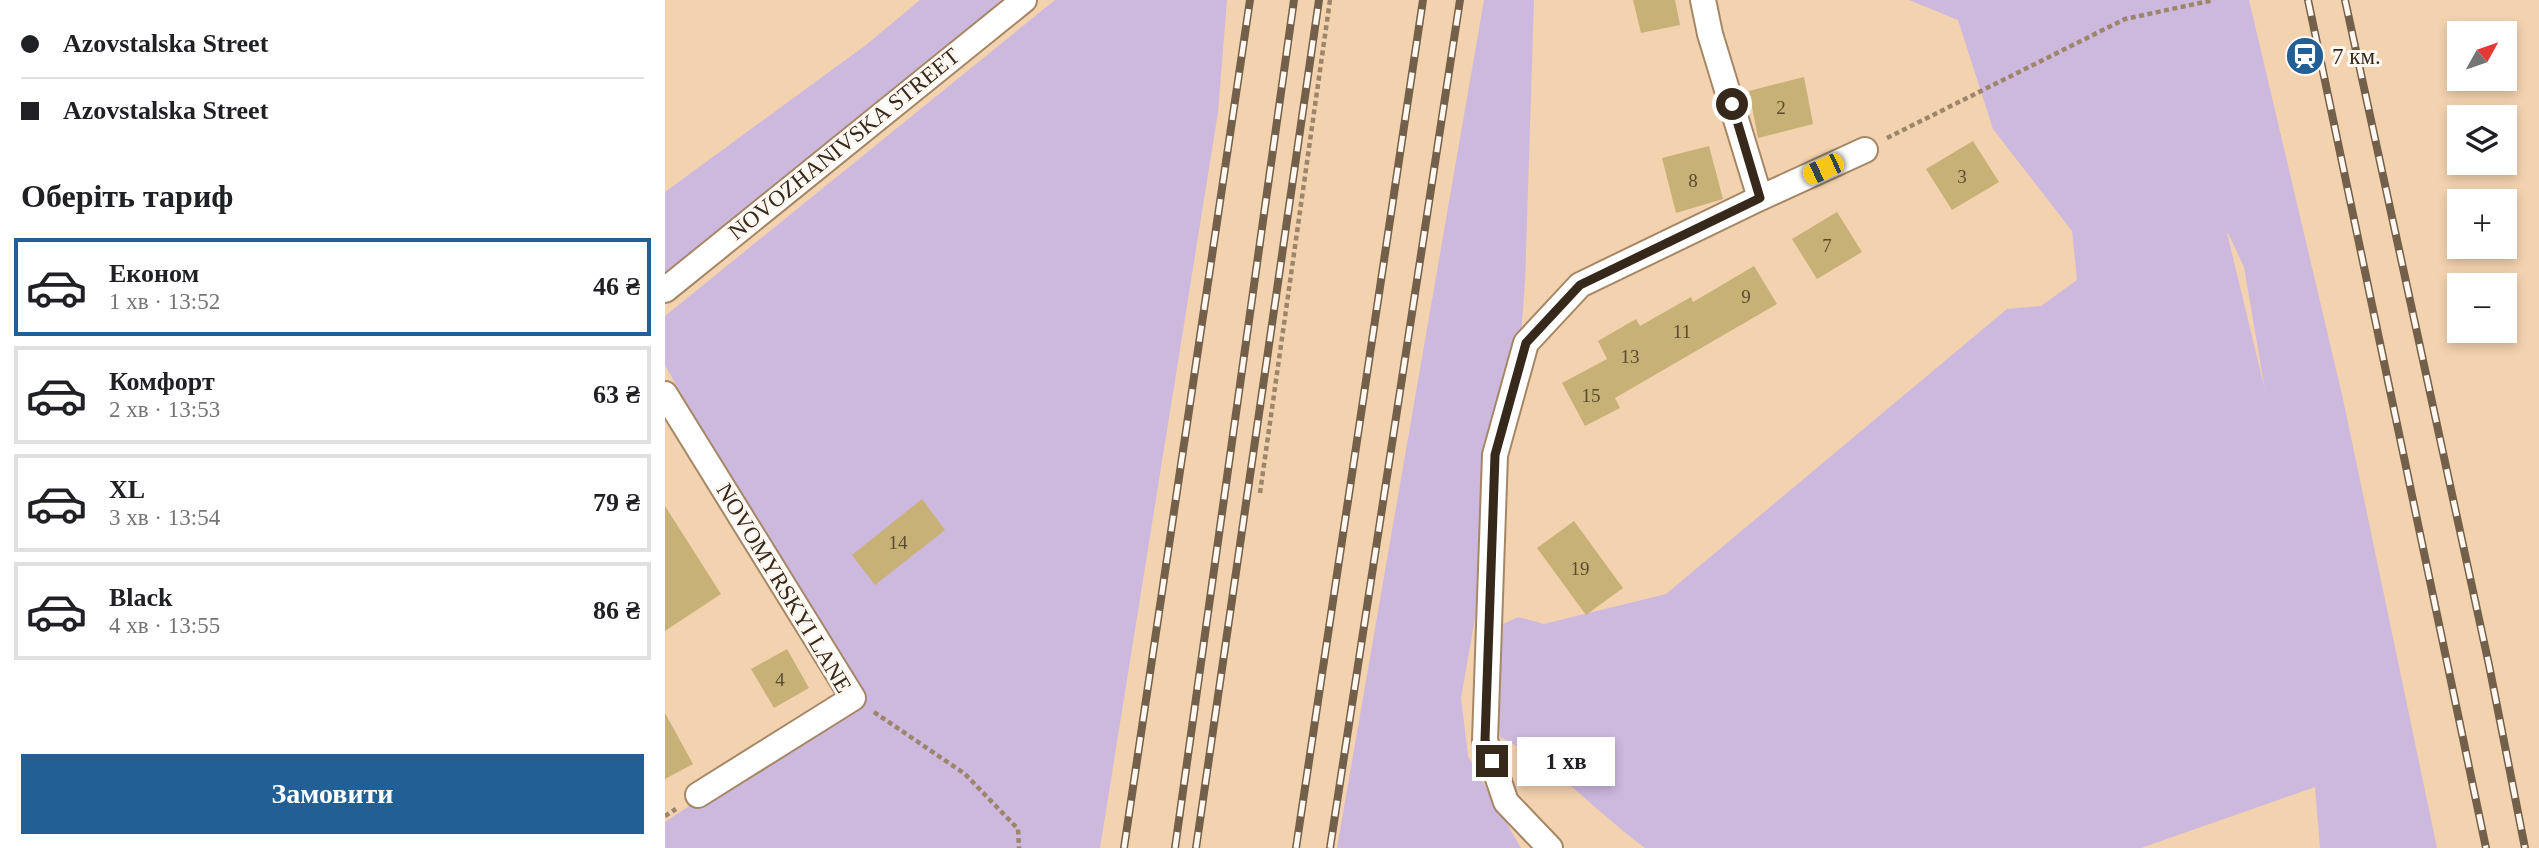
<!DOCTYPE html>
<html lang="uk">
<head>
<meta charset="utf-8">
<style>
  :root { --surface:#fff; --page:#f2f2f2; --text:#202124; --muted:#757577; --line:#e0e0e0; --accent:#225f95 }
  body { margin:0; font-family:Georgia,serif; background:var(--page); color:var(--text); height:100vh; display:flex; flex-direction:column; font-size:26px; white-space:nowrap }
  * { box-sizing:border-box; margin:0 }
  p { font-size:23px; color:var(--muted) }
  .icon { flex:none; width:38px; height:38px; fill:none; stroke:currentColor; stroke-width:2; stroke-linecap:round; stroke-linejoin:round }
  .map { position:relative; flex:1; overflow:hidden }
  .side { display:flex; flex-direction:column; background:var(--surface); width:665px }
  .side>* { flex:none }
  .banner { display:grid; align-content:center; height:154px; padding:0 21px; background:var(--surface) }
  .needle { width:46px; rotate:50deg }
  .controls { position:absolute; left:1782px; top:21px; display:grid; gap:14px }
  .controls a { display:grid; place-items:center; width:70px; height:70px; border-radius:0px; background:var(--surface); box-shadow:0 4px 10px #0003; font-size:35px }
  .end { position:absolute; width:32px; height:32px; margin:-16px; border:9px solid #36291c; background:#fff; box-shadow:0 0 0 4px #fff }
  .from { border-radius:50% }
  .bubble { position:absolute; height:49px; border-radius:0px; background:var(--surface); box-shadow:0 4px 10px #0003; font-size:23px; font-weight:700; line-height:49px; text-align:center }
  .car { position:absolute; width:21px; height:42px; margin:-21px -10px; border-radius:9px; box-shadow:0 0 5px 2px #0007; background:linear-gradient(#f5c518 24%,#345 0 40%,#f5c518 0 76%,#345 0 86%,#f5c518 0) }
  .banner b { display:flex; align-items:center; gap:24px; height:66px; font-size:26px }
  .banner b+b { border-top:2px solid var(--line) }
  .banner i { width:18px; height:18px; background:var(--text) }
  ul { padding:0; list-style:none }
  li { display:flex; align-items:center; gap:21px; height:98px; margin:0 14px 10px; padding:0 7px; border:4px solid var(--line); border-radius:0px }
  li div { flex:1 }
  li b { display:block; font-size:26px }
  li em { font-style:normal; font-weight:700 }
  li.on { border-color:var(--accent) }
  li>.icon { width:63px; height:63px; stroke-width:1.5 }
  h2 { padding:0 21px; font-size:32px; line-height:84px }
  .primary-button { display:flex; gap:14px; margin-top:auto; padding:14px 21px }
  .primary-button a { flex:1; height:80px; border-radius:0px; background:var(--accent); color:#fff; font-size:28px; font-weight:700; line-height:80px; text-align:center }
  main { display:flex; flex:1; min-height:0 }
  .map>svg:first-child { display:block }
  .green { fill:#cdb8de; fill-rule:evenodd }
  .building { fill:#c8b176 }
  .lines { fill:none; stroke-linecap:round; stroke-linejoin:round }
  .minor-casing { stroke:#a58766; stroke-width:28 }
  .path { stroke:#9d856c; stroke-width:4.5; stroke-dasharray:5 3.5; stroke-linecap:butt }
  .minor { stroke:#fff; stroke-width:24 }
  .rail-casing { stroke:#73604b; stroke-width:8 }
  .rail { stroke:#fff8f1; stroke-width:5; stroke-dasharray:16; stroke-linecap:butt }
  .route { stroke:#36291c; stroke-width:9 }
  .labels { text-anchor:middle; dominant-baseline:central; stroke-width:6; stroke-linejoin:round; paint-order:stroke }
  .number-label { font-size:19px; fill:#5a4b32 }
  .poi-label { font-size:23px; fill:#36291c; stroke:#fff8f1; text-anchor:start }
  .street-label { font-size:23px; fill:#36291c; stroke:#fff8f1 }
</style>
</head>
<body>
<main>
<section class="side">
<div class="banner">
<b><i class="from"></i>Azovstalska Street</b>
<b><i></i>Azovstalska Street</b>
</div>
<h2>Оберіть тариф</h2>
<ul>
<li class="on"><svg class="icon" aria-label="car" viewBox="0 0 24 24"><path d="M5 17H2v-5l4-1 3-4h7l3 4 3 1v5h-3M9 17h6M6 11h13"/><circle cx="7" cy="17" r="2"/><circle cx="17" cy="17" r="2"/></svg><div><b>Економ</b><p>1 хв · 13:52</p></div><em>46 ₴</em></li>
<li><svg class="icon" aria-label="car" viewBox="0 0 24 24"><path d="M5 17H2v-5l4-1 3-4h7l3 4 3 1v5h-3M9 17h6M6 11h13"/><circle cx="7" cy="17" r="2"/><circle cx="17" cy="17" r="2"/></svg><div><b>Комфорт</b><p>2 хв · 13:53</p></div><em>63 ₴</em></li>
<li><svg class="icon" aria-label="car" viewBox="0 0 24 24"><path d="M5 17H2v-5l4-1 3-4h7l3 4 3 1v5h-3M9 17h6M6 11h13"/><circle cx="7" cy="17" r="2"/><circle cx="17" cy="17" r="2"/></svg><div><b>XL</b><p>3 хв · 13:54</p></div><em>79 ₴</em></li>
<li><svg class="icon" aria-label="car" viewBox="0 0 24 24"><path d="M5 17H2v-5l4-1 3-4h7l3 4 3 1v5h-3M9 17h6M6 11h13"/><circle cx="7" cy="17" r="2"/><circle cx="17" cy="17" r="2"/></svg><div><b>Black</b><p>4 хв · 13:55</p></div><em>86 ₴</em></li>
</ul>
<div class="primary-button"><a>Замовити</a></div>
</section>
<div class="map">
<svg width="1874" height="848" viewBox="0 0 1874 848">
  <rect width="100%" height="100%" fill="#f3d2af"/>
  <path class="green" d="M 255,0 L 360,0 L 0,290 L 0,192 L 201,45 Z
    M 390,0 L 562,0 L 553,112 L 435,848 L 0,848 L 0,822 L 188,698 L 0,365 L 0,316 Z
    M 819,0 L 869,0 L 860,283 L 853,373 L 796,698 L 803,756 L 856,848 L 672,848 Z
    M 1244,0 L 1584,0 L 1678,399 L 1772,848 L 1655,848 L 1650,787 L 1476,848 L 980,848 C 931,812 889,764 835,737 L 824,631 L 853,617 L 879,624 L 1001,594 L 1342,309 L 1376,306 L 1412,280 L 1407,231 L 1328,129 L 1293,20 ZM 1563,233 L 1579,267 L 1600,390 L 1562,233 Z"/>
  <path class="building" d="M 968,0 L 1010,0 L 1015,25 L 976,33 Z
    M 1139,77 L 1148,124 L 1093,138 L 1084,91 Z
    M 1308,141 L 1334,182 L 1287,210 L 1261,169 Z
    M 1044,146 L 1058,199 L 1011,213 L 997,158 Z
    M 1172,212 L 1197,252 L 1152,279 L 1127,239 Z
    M 1089,266 L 1112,304 L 950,398 L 955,408 L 920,426 L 897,383 L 942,359 L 933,341 L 971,319 L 975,326 L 1026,297 L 1028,302 Z
    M 257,499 L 280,530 L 210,585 L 187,555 Z
    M 0,506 L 56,594 L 0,631 Z
    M 909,521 L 958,588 L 921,615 L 872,548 Z
    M 122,649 L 144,688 L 109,708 L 86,669 Z
    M 0,713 L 28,764 L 0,779 Z"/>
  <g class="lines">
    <g class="minor-casing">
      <path id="minor" d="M 1095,198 L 1200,150
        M 0,290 L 359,0
        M 0,394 L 188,698 L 33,795
        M 885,848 L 841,802 L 820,740 L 830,455 L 861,343 L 915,285 L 1095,198 L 1045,34 L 1038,0"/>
    </g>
    <path class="path" d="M 1222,138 L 1460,19 L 1549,0
      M 595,493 L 665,0
      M 209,712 L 300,774 L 353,829 L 354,848
      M 0,816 L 11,809"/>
    <use href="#minor" class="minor"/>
    <g class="rail-casing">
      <path id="rail" d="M 1643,0 L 1821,848
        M 1680,0 L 1824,665 L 1860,848
        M 459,848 L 585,0
        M 510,848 L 629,0
        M 531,848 L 654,0
        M 631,848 L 758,0
        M 665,848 L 795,0"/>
    </g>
    <use href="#rail" class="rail"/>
  </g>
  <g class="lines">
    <path class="route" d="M 827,761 L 820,740 L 830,455 L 861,343 L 915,285 L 1095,198 L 1067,104"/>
  </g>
  <defs>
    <g id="station-disc" transform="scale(2.0125)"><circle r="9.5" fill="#225f95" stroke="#fff8f1"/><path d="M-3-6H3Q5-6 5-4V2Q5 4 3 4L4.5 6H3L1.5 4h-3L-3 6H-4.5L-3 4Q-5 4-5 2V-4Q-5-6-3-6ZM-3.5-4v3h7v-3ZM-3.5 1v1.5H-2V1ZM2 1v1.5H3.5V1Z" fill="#fff"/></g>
  </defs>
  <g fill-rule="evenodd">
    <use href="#station-disc" x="1640" y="56"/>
  </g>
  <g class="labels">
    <g class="number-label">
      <text x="1116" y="107">2</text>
      <text x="1297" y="176">3</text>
      <text x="1028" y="180">8</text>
      <text x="1162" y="245">7</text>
      <text x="1081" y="296">9</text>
      <text x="1017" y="331">11</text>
      <text x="965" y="356">13</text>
      <text x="926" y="395">15</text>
      <text x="233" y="542">14</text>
      <text x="915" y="568">19</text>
      <text x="115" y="679">4</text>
    </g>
    <g class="poi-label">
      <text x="1667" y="56">7 км.</text>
    </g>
    <g class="street-label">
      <text transform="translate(179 144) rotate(-39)">NOVOZHANIVSKA STREET</text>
      <text transform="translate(119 588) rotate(59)">NOVOMYRSKYI LANE</text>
    </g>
  </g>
</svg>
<div class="controls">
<a><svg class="needle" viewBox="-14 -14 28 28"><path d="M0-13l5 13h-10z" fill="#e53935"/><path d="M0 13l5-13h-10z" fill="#757577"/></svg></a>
<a><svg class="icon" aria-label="layers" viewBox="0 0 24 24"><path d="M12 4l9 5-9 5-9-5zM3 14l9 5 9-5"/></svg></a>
<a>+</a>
<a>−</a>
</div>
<i class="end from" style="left:1067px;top:104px"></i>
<i class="end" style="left:827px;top:761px"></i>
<div class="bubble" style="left:852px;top:737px;width:98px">1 хв</div>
<i class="car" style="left:1158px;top:169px;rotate:245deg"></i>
</div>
</main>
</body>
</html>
